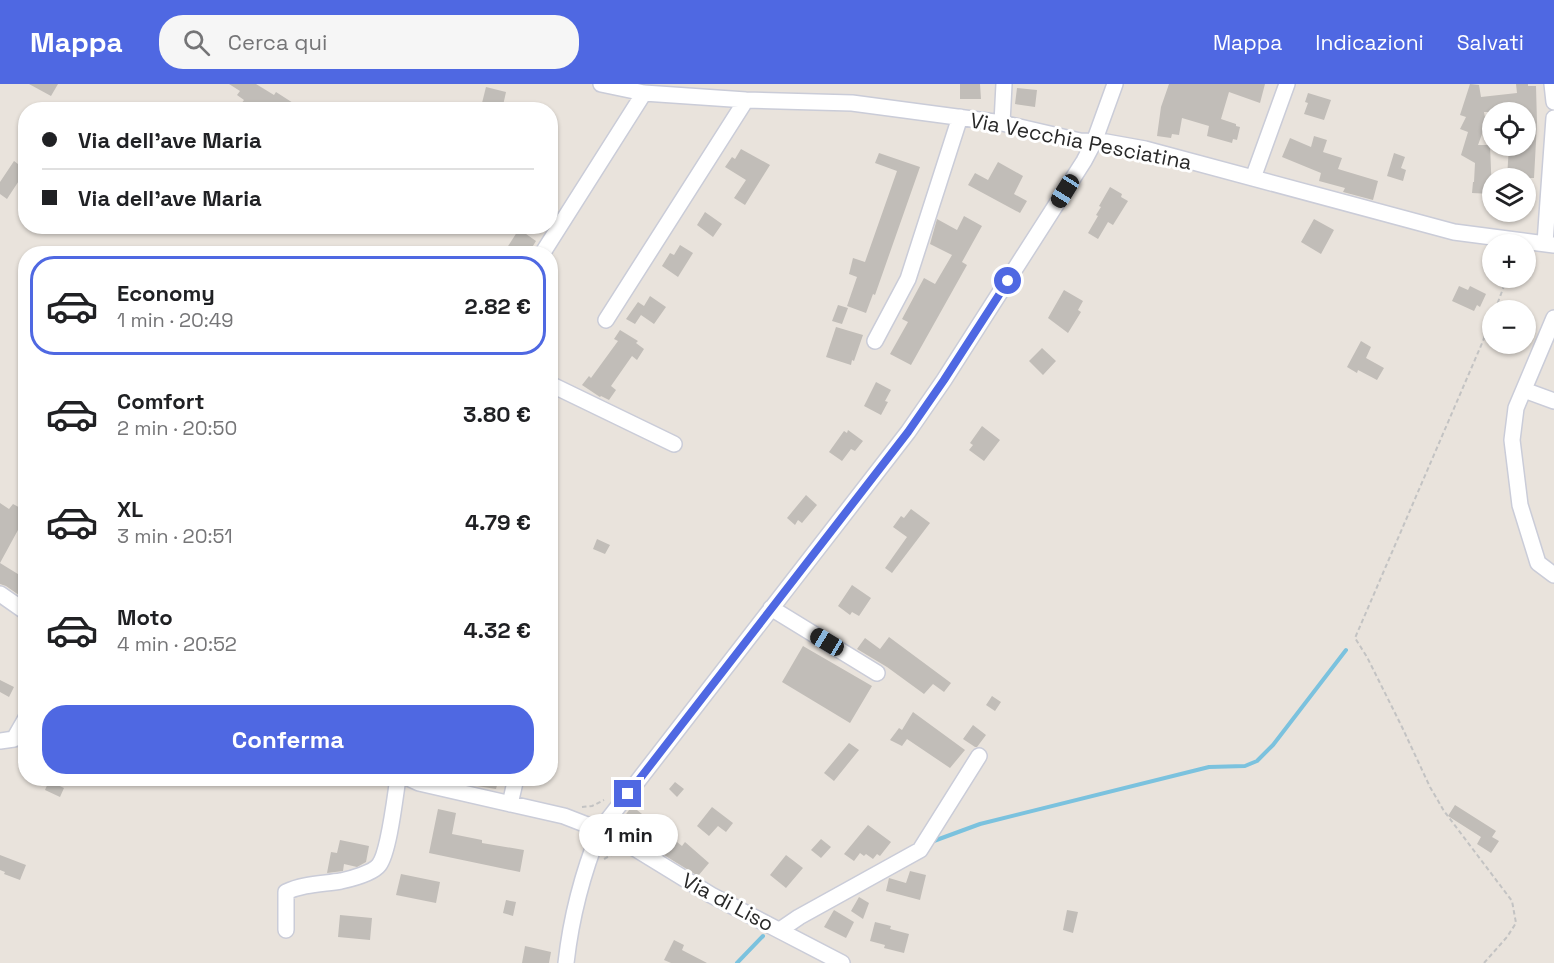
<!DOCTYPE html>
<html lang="it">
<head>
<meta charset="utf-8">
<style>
  :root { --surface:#fff; --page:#f6f6f6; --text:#202124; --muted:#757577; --line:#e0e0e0; --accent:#4f68e2 }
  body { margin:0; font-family:"Space Grotesk",sans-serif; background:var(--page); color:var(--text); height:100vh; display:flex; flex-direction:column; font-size:22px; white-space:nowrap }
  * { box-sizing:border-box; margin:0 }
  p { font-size:20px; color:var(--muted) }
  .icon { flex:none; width:33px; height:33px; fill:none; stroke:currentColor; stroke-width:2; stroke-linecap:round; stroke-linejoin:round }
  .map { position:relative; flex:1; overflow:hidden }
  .side { position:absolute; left:18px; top:162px; width:540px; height:540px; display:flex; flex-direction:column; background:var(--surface); border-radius:24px; box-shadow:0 2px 4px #0004 }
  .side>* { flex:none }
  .guide { position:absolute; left:18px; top:18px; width:540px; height:132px; border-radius:24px; box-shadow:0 2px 4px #0004; display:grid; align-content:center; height:132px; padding:0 24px; background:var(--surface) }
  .controls { position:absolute; left:1482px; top:18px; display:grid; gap:12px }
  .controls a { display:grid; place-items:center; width:54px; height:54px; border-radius:50%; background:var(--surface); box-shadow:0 2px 4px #0004; font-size:30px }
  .end { position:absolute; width:27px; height:27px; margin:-14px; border:8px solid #4f68e2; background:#fff; box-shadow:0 0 0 3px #fff }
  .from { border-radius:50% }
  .bubble { position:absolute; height:42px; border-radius:21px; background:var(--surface); box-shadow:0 2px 4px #0004; font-size:20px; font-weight:600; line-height:42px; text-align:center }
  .car { position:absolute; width:18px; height:36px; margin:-18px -9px; border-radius:8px; box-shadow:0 0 4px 2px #0007; background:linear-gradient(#222 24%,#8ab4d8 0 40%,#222 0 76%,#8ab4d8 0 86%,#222 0) }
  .guide b { display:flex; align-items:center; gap:21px; height:57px; font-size:22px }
  .guide b+b { border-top:2px solid var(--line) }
  .guide i { width:15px; height:15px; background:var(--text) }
  ul { padding:10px 0 0; list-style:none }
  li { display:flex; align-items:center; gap:18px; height:99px; margin:0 12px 9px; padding:0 12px; border:3px solid transparent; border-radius:24px }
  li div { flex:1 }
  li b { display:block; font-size:22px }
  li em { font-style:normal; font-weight:600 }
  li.active { border-color:var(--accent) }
  li>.icon { width:54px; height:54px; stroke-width:1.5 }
  .action { display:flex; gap:12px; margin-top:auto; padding:12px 24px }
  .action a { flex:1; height:69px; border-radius:24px; background:var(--accent); color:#fff; font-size:24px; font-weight:600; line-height:69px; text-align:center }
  header { display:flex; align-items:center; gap:36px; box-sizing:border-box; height:84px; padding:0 30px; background:var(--accent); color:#fff }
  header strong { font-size:28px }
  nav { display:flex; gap:33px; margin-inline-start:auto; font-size:21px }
  .search { width:420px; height:54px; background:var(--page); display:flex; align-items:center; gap:15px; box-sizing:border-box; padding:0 21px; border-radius:24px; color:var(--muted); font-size:22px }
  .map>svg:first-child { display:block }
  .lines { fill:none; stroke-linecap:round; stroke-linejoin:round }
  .stream { stroke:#7bc2de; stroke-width:4 }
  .building { fill:#c1bdb8 }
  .minor-casing { stroke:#caccd8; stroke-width:18 }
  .path { stroke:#c3c3c3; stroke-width:2; stroke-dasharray:4.5 3; stroke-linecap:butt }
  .minor { stroke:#fff; stroke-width:15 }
  .route { stroke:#4f68e2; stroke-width:8 }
  .labels { text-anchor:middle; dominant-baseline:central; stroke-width:6; stroke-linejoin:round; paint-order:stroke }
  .street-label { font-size:21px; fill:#282828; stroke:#fff }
</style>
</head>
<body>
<header>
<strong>Mappa</strong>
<div class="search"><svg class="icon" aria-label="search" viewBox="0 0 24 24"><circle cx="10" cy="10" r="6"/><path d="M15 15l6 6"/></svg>Cerca qui</div>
<nav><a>Mappa</a><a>Indicazioni</a><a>Salvati</a></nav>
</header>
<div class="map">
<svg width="1554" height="879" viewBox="0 0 1554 879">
  <rect width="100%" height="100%" fill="#e9e3dc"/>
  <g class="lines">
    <path class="stream" d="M 931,758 L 980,740 L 1209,683 L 1245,682 L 1257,677 L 1273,661 L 1346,566
      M 737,879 L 763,852"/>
  </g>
  <path class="building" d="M 29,0 L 58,0 L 51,12 Z
    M 229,0 L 256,0 L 274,11 L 276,8 L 304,26 L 250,26 L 241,20 L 244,16 L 237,11 L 240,7 Z
    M 960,0 L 980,0 L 981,15 L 960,15 Z
    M 1169,0 L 1265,0 L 1260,19 L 1229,8 L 1221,35 L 1236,40 L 1236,42 L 1240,43 L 1237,56 L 1233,55 L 1232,59 L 1207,52 L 1209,42 L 1182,34 L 1179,51 L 1172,50 L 1171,54 L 1157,52 L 1161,23 Z
    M 1470,0 L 1479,1 L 1481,13 L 1517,9 L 1516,0 L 1528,0 L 1528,2 L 1536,2 L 1537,39 L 1534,94 L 1507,94 L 1509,62 L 1526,62 L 1526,28 L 1484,28 L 1486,39 L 1478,61 L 1490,61 L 1492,110 L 1472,109 L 1473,98 L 1474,98 L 1475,79 L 1461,71 L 1468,48 L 1460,45 L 1466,33 L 1460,31 Z
    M 486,3 L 506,8 L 502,26 L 491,26 L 481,23 Z
    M 1017,4 L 1037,6 L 1035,23 L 1015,20 Z
    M 1308,9 L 1331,16 L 1324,36 L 1304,30 L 1308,19 L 1305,18 Z
    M 1314,52 L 1327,56 L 1323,68 L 1342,74 L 1338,85 L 1378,97 L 1373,116 L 1343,108 L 1345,104 L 1319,97 L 1321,89 L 1282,73 L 1290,54 L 1311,63 Z
    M 741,65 L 770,81 L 745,121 L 734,114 L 746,96 L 725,83 L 732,73 L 735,75 Z
    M 879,69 L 920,83 L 875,211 L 873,210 L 866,229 L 847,222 L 857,193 L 849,190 L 853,174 L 865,178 L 897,87 L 875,79 Z
    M 1394,69 L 1405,73 L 1401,84 L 1406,86 L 1403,97 L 1387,92 Z
    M 14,77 L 26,86 L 7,115 L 0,110 L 0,98 Z
    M 998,78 L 1023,92 L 1014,110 L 1027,117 L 1020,129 L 968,101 L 975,89 L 988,96 Z
    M 1110,103 L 1122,110 L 1121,113 L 1128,117 L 1113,141 L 1108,138 L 1098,155 L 1088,149 L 1098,132 L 1096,131 L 1101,123 L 1099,122 Z
    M 705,128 L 722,140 L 713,153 L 697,141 Z
    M 964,132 L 982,142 L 962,178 L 967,181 L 911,281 L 890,270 L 908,238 L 902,235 L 924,194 L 935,200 L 952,171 L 930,160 L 937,135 L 957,146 Z
    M 1314,135 L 1334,146 L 1321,170 L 1301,158 Z
    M 519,145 L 536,157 L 528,170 L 503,170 Z
    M 680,161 L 693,169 L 678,193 L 662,182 L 670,169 L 674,171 Z
    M 1459,202 L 1468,206 L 1470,202 L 1486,210 L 1480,223 L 1477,221 L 1474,227 L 1452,217 Z
    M 1064,206 L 1083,217 L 1078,226 L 1081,228 L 1068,249 L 1048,234 Z
    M 650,212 L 666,223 L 654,240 L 641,231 L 635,240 L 626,235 L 638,218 L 644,222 Z
    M 838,221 L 848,224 L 842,240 L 832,237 Z
    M 836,243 L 863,251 L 854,277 L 852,276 L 851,281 L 826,273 Z
    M 620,246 L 638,257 L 636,259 L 644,265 L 637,276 L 632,272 L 611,302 L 616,306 L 609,316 L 601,312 L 600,313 L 582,301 L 589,292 L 591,294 L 618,257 L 614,255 Z
    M 1361,257 L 1371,263 L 1366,274 L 1384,284 L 1377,296 L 1358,286 L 1357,289 L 1347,283 Z
    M 1042,264 L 1056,277 L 1043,291 L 1029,277 Z
    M 876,298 L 891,306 L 885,317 L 888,318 L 881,331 L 864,322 Z
    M 982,342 L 1000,356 L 984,377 L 969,366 L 973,361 L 970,359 Z
    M 848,346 L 863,357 L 855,367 L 851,365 L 842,377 L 829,368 L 844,347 L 847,349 Z
    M 806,411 L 817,421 L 802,439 L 798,436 L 795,441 L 787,434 Z
    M 0,419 L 9,425 L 13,420 L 26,427 L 26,451 L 18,446 L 0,479 L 26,495 L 26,516 L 6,502 L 0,500 Z
    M 911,425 L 930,439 L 892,489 L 885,484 L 907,453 L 893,443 L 901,432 L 904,434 Z
    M 597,455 L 610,461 L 605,470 L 593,465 Z
    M 852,501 L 871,514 L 859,532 L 852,528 L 850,531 L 838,522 Z
    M 889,553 L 951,599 L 944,608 L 933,600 L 924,610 L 887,583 L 857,565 L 865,554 L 880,565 Z
    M 803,562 L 872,602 L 850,639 L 782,598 Z
    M 0,596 L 14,603 L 9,613 L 0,608 Z
    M 992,612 L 1001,618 L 995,627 L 986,621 Z
    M 913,628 L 965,666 L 950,684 L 907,655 L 902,662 L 890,656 L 899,644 L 902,646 Z
    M 973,641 L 986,651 L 977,663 L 975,663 L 963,655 Z
    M 849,659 L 859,666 L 834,697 L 824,689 Z
    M 466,694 L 499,694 L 496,705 L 465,700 Z
    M 49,697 L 64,704 L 60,713 L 45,706 Z
    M 675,698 L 684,705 L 677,713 L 669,705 Z
    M 1455,721 L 1496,747 L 1492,753 L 1499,757 L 1491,769 L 1477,760 L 1481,753 L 1448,732 Z
    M 632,722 L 682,762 L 685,758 L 709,779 L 698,792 L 656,766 L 621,737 Z
    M 712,723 L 733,739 L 726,748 L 718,742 L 709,752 L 697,742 Z
    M 438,725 L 456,729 L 452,750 L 482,756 L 482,759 L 524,766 L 520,788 L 429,769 Z
    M 868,741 L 891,758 L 880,772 L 877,770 L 873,775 L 866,770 L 864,772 L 860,769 L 854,777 L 844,770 Z
    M 821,755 L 831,763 L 821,774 L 811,766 Z
    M 340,756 L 369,762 L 366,778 L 357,783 L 344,780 L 343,787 L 327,789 L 331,768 L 337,769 Z
    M 0,771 L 26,781 L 20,796 L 4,790 L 5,788 L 0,786 Z
    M 786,771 L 803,784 L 786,804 L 770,791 Z
    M 910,787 L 926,791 L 920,816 L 886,807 L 889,794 L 906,799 Z
    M 401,790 L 440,798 L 436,819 L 396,811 Z
    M 859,813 L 869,819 L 863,835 L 851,827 Z
    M 506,816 L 516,818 L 513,832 L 503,829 Z
    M 834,826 L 854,838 L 846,854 L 824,843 Z
    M 1067,826 L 1078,828 L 1073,849 L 1063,846 Z
    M 340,831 L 372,834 L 370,856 L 338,853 Z
    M 875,838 L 891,842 L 890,845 L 909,850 L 904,869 L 884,864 L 885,861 L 870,857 Z
    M 674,856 L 684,861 L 682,866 L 707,879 L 671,879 L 664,876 Z
    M 525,862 L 551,868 L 549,879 L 522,879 Z"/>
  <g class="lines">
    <g class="minor-casing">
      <path id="minor" d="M 601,0 L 644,9 L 746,16 L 852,19 L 1002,39 L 1080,57 L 1106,58 L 1145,65 L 1454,148 L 1554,161
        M 1552,0 L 1554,18
        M 1002,39 L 1004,0
        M 1253,94 L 1287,0
        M 1545,159 L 1554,34
        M 542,170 L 644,9
        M 1554,234 L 1516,324 L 1512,356 L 1520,421 L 1538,479 L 1554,491
        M 606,236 L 746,16
        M 875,257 L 908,195 L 960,33
        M 550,300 L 674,360
        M 1524,306 L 1554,317
        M 0,510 L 26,528
        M 771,524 L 877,589
        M 0,657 L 14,655 L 26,634
        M 408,694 L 419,699 L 564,732 L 600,746 L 636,765 L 711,811 L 842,879
        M 510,720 L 516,694
        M 286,846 L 286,808 C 303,800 322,800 341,797 C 350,795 373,789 379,781 C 389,768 395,713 398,694
        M 780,846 L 799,833 L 920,766 L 979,672
        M 566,879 C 571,834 583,788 600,746 L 908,348 L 944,296 L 1084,77 L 1094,58 L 1115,0"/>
    </g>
    <path class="path" d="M 1495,226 L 1507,194
      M 582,723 L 592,722 L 604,716
      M 604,775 L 615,769
      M 1484,879 L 1507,853 L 1516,839 L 1512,817 L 1444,727 L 1430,703 L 1402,643 L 1367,573 L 1355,554 L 1483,257 L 1492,232"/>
    <use href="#minor" class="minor"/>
  </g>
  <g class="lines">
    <path class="route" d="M 628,710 L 908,348 L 944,296 L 1008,197"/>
  </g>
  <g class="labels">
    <g class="street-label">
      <text transform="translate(1081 57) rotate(11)">Via Vecchia Pesciatina</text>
      <text transform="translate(728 818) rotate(28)">Via di Liso</text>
    </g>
  </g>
</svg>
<div class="controls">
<a><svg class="icon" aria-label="locate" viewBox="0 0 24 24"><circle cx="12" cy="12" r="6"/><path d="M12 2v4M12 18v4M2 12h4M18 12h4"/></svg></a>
<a><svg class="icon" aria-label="layers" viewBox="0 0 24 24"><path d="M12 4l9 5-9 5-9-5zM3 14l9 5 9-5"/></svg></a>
<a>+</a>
<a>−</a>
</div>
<i class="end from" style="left:1008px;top:197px"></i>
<i class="end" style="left:628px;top:710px"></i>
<div class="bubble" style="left:579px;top:730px;width:99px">1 min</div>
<i class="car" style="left:1065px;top:107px;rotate:212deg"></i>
<i class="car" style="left:827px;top:558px;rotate:301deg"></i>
<div class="guide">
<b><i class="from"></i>Via dell'ave Maria</b>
<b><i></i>Via dell'ave Maria</b>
</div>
<section class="side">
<ul>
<li class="active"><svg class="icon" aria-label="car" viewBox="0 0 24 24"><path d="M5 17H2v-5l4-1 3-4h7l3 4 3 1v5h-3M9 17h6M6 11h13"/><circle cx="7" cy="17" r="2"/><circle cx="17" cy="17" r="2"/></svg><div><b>Economy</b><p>1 min · 20:49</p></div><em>2.82 €</em></li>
<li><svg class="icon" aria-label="car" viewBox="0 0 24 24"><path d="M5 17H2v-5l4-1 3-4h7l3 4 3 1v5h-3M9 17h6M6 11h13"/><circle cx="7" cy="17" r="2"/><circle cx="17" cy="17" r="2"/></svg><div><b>Comfort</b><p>2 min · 20:50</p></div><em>3.80 €</em></li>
<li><svg class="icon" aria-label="car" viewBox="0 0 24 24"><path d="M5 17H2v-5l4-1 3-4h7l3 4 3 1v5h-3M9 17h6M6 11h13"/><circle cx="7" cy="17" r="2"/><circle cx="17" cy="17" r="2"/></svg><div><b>XL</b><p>3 min · 20:51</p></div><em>4.79 €</em></li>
<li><svg class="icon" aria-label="car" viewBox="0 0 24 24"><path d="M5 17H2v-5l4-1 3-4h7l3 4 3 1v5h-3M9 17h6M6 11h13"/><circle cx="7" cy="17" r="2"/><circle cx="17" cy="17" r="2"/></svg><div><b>Moto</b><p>4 min · 20:52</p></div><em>4.32 €</em></li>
</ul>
<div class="action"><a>Conferma</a></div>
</section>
</div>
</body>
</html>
